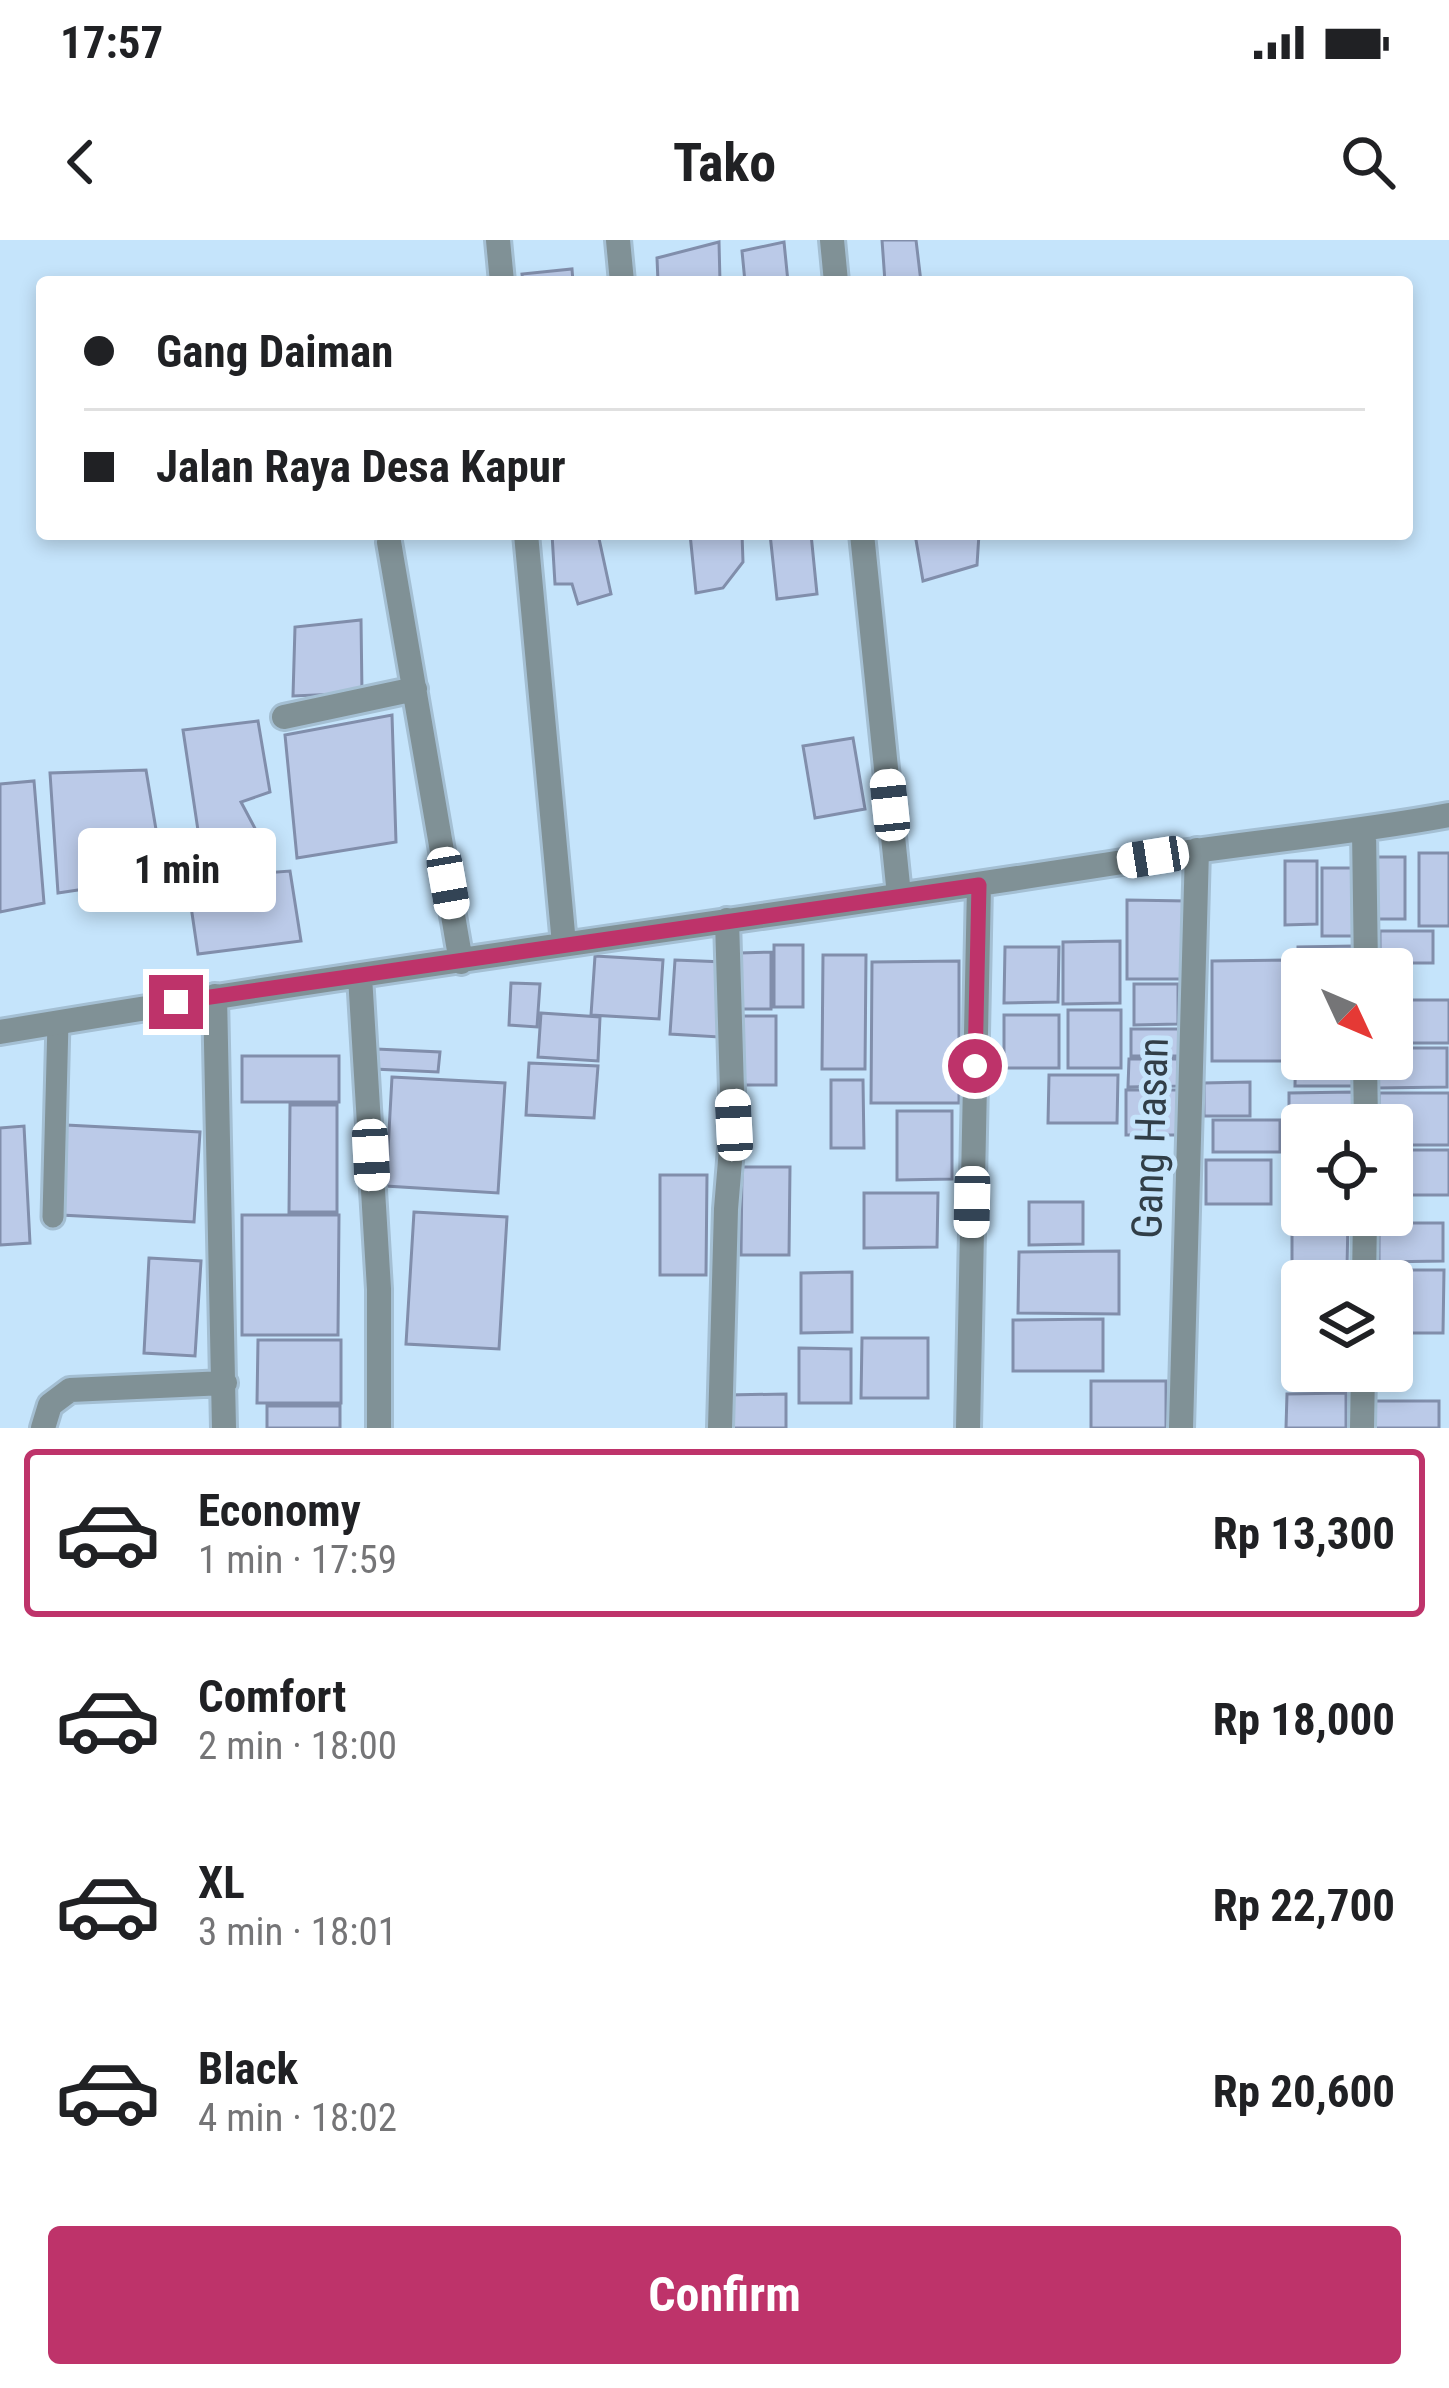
<!DOCTYPE html>
<html lang="en">
<head>
<meta charset="utf-8">
<style>
  :root { --surface:#fff; --page:#f6f6f6; --text:#202124; --muted:#757577; --line:#e0e0e0; --accent:#be336a }
  body { margin:0; font-family:"Roboto Condensed",sans-serif; background:var(--page); color:var(--text); height:100vh; display:flex; flex-direction:column; font-size:45px; white-space:nowrap }
  * { box-sizing:border-box; margin:0 }
  p { font-size:39px; color:var(--muted) }
  .icon { flex:none; width:66px; height:66px; fill:none; stroke:currentColor; stroke-width:2; stroke-linecap:round; stroke-linejoin:round }
  .map { position:relative; height:1188px; overflow:hidden }
  .panel { display:flex; flex-direction:column; background:var(--surface); flex:1 }
  .panel>* { flex:none }
  .hud { position:absolute; left:36px; top:36px; width:1377px; height:264px; border-radius:12px; box-shadow:0 6px 18px #0003; display:grid; align-content:center; height:264px; padding:0 48px; background:var(--surface) }
  .needle { width:78px; rotate:134deg }
  .buttons { position:absolute; left:1281px; top:708px; display:grid; gap:24px }
  .buttons a { display:grid; place-items:center; width:132px; height:132px; border-radius:12px; background:var(--surface); box-shadow:0 6px 18px #0003; font-size:60px }
  .end { position:absolute; width:54px; height:54px; margin:-27px; border:15px solid #be336a; background:#fff; box-shadow:0 0 0 6px #fff }
  .from { border-radius:50% }
  .bubble { position:absolute; height:84px; border-radius:12px; background:var(--surface); box-shadow:0 6px 18px #0003; font-size:39px; font-weight:700; line-height:84px; text-align:center }
  .car { position:absolute; width:36px; height:72px; margin:-36px -18px; border-radius:15px; box-shadow:0 0 9px 3px #0007; background:linear-gradient(#fff 24%,#345 0 40%,#fff 0 76%,#345 0 86%,#fff 0) }
  .hud b { display:flex; align-items:center; gap:42px; height:114px; font-size:45px }
  .hud b+b { border-top:3px solid var(--line) }
  .hud i { width:30px; height:30px; background:var(--text) }
  ul { padding:21px 0 0; list-style:none }
  li { display:flex; align-items:center; gap:36px; height:168px; margin:0 24px 18px; padding:0 24px; border:6px solid transparent; border-radius:12px }
  li div { flex:1 }
  li b { display:block; font-size:45px }
  li em { font-style:normal; font-weight:700 }
  li.on { border-color:var(--accent) }
  li>.icon { width:108px; height:108px; stroke-width:1.5 }
  .action { display:flex; gap:24px; margin-top:auto; padding:24px 48px }
  .action a { flex:1; height:138px; border-radius:12px; background:var(--accent); color:#fff; font-size:48px; font-weight:700; line-height:138px; text-align:center }
  .status { display:flex; justify-content:space-between; align-items:center; height:84px; padding:0 60px; background:var(--surface); direction:ltr }
  .status svg { height:33px; fill:currentColor }
  header { display:flex; justify-content:space-between; align-items:center; height:156px; padding:0 48px; background:var(--surface); font-size:54px; font-weight:700 }
  .map>svg:first-child { display:block }
  .building { fill:#bbcae8; stroke:#818eab; stroke-width:3 }
  .lines { fill:none; stroke-linecap:round; stroke-linejoin:round }
  .service-casing { stroke:#a4bfd3; stroke-width:27 }
  .minor-casing { stroke:#a4bfd3; stroke-width:30 }
  .service { stroke:#809196; stroke-width:21 }
  .minor { stroke:#809196; stroke-width:24 }
  .route { stroke:#be336a; stroke-width:15 }
  .labels { text-anchor:middle; dominant-baseline:central; stroke-width:10; stroke-linejoin:round; paint-order:stroke }
  .street-label { font-size:42px; fill:#313e47; stroke:#c5e4fb }
</style>
</head>
<body>
<div class="status"><b>17:57</b><svg viewBox="0 0 49 12"><path d="M0 12V9h3v3zM5 12V6h3v6zM10 12V3h3v9zM15 12V0h3v12zM26 1h20v11H26zM47 4h2v5h-2z"/></svg></div>
<header><svg class="icon" aria-label="back" viewBox="0 0 24 24"><path d="M15 5l-7 7 7 7"/></svg>Tako<svg class="icon" aria-label="search" viewBox="0 0 24 24"><circle cx="10" cy="10" r="6"/><path d="M15 15l6 6"/></svg></header>
<div class="map">
<svg width="1449" height="1188" viewBox="0 0 1449 1188">
  <rect width="100%" height="100%" fill="#c5e4fb"/>
  <path class="building" d="M 882,0 L 916,0 L 921,42 L 885,42 Z
    M 719,2 L 720,42 L 658,42 L 657,18 Z
    M 784,2 L 788,42 L 745,42 L 742,11 Z
    M 572,29 L 573,42 L 523,42 L 522,34 Z
    M 552,294 L 598,294 L 611,354 L 578,364 L 572,344 L 555,344 Z
    M 690,294 L 742,294 L 743,322 L 723,348 L 696,353 Z
    M 770,294 L 811,294 L 817,354 L 777,359 Z
    M 915,294 L 979,294 L 977,325 L 923,341 Z
    M 361,380 L 362,453 L 293,456 L 295,387 Z
    M 392,475 L 396,602 L 297,618 L 285,495 Z
    M 258,481 L 270,552 L 241,562 L 258,594 L 199,597 L 183,490 Z
    M 853,498 L 865,569 L 815,578 L 803,506 Z
    M 146,530 L 164,637 L 58,653 L 50,533 Z
    M 34,541 L 44,663 L 0,672 L 0,544 Z
    M 1419,613 L 1449,613 L 1449,686 L 1419,686 Z
    M 1375,617 L 1405,617 L 1405,679 L 1375,679 Z
    M 1285,621 L 1317,621 L 1317,684 L 1285,685 Z
    M 1322,628 L 1356,628 L 1356,696 L 1322,696 Z
    M 290,631 L 301,701 L 198,714 L 187,639 Z
    M 1127,660 L 1187,661 L 1186,739 L 1127,739 Z
    M 1380,691 L 1433,691 L 1433,723 L 1380,723 Z
    M 1120,701 L 1120,763 L 1063,764 L 1063,702 Z
    M 774,705 L 803,705 L 803,767 L 774,767 Z
    M 1354,706 L 1354,729 L 1302,729 L 1302,767 L 1298,767 L 1298,707 Z
    M 1005,707 L 1059,707 L 1058,762 L 1004,763 Z
    M 771,712 L 771,769 L 740,769 L 740,713 Z
    M 823,715 L 866,715 L 865,829 L 822,829 Z
    M 595,716 L 663,720 L 659,779 L 591,775 Z
    M 675,720 L 724,722 L 719,797 L 670,794 Z
    M 1285,720 L 1285,821 L 1212,821 L 1212,721 Z
    M 959,721 L 959,863 L 871,863 L 872,722 Z
    M 511,743 L 540,744 L 537,787 L 509,785 Z
    M 1134,744 L 1178,744 L 1178,784 L 1134,785 Z
    M 1392,760 L 1449,760 L 1449,803 L 1392,803 Z
    M 1068,770 L 1121,770 L 1121,828 L 1068,828 Z
    M 541,773 L 600,777 L 598,821 L 538,817 Z
    M 1004,775 L 1059,775 L 1059,828 L 1004,828 Z
    M 740,776 L 776,776 L 776,845 L 740,845 Z
    M 1296,787 L 1302,787 L 1302,819 L 1353,819 L 1353,846 L 1295,846 Z
    M 1131,789 L 1183,789 L 1183,816 L 1131,816 Z
    M 1392,808 L 1447,808 L 1447,847 L 1377,848 L 1377,819 L 1392,819 Z
    M 376,809 L 440,812 L 438,832 L 374,829 Z
    M 242,816 L 339,816 L 339,862 L 242,862 Z
    M 1129,819 L 1178,819 L 1178,846 L 1128,847 Z
    M 529,823 L 598,826 L 594,878 L 526,875 Z
    M 1049,835 L 1118,835 L 1117,883 L 1048,883 Z
    M 392,837 L 505,843 L 498,953 L 386,946 Z
    M 831,840 L 863,840 L 864,908 L 831,908 Z
    M 1250,842 L 1250,876 L 1204,876 L 1204,843 Z
    M 1126,850 L 1179,850 L 1178,895 L 1126,895 Z
    M 1353,852 L 1352,885 L 1302,885 L 1302,905 L 1289,905 L 1289,853 Z
    M 1379,853 L 1449,853 L 1449,905 L 1392,905 L 1392,885 L 1379,885 Z
    M 290,865 L 337,865 L 337,972 L 289,972 Z
    M 897,871 L 952,871 L 952,939 L 897,940 Z
    M 1213,880 L 1280,880 L 1280,912 L 1213,912 Z
    M 66,885 L 200,892 L 194,982 L 61,975 Z
    M 24,886 L 30,1003 L 0,1005 L 0,888 Z
    M 1392,910 L 1449,910 L 1449,955 L 1392,955 Z
    M 1206,920 L 1271,920 L 1271,964 L 1206,964 Z
    M 742,927 L 790,927 L 789,1015 L 741,1015 Z
    M 660,935 L 707,935 L 706,1035 L 660,1035 Z
    M 864,953 L 938,953 L 937,1007 L 864,1008 Z
    M 1029,962 L 1083,962 L 1083,1004 L 1029,1005 Z
    M 414,972 L 507,977 L 499,1109 L 406,1104 Z
    M 242,975 L 339,975 L 338,1095 L 242,1095 Z
    M 1292,979 L 1348,979 L 1347,1029 L 1292,1030 Z
    M 1379,983 L 1443,983 L 1443,1021 L 1379,1022 Z
    M 1119,1011 L 1119,1074 L 1018,1073 L 1019,1012 Z
    M 149,1018 L 201,1021 L 195,1116 L 144,1113 Z
    M 1381,1030 L 1444,1030 L 1443,1093 L 1392,1093 L 1392,1041 L 1381,1041 Z
    M 852,1032 L 852,1092 L 801,1093 L 801,1033 Z
    M 1291,1034 L 1347,1034 L 1347,1041 L 1302,1041 L 1302,1086 L 1291,1086 Z
    M 1103,1079 L 1103,1131 L 1013,1131 L 1013,1080 Z
    M 1291,1094 L 1302,1094 L 1302,1131 L 1345,1131 L 1345,1148 L 1291,1148 Z
    M 862,1098 L 928,1098 L 928,1158 L 861,1158 Z
    M 258,1100 L 341,1100 L 341,1163 L 257,1163 Z
    M 799,1108 L 851,1109 L 851,1163 L 799,1163 Z
    M 1091,1141 L 1166,1141 L 1166,1188 L 1091,1188 Z
    M 1346,1153 L 1346,1188 L 1286,1188 L 1287,1154 Z
    M 786,1154 L 786,1188 L 727,1188 L 727,1155 Z
    M 1374,1161 L 1439,1161 L 1439,1188 L 1374,1188 Z
    M 267,1166 L 340,1166 L 340,1188 L 267,1188 Z"/>
  <g class="lines">
    <g class="service-casing">
      <path id="service" d="M 53,977 L 58,782"/>
    </g>
    <g class="minor-casing">
      <path id="minor" d="M 498,0 L 502,42
        M 618,0 L 622,42
        M 832,0 L 836,42
        M 526,294 L 564,704
        M 862,294 L 899,655
        M 389,302 L 461,722
        M 284,477 L 415,449
        M 1364,591 L 1366,729
        M 360,736 L 379,1049 L 379,1188
        M 215,756 L 224,1188
        M 0,792 C 386,727 774,677 1161,616 C 1257,601 1353,593 1449,575
        M 1365,819 L 1366,885
        M 1364,1041 L 1365,975
        M 43,1188 L 50,1165 L 70,1150 L 225,1143
        M 720,1188 L 726,969 L 733,885 L 727,680
        M 968,1188 L 979,645
        M 1181,1188 L 1197,610
        M 1362,1188 L 1363,1131"/>
    </g>
    <use href="#service" class="service"/>
    <use href="#minor" class="minor"/>
  </g>
  <g class="lines">
    <path class="route" d="M 176,762 L 979,645 L 975,826"/>
  </g>
  <g class="labels">
    <g class="street-label">
      <text transform="translate(1150 898) rotate(-88)">Gang Hasan</text>
    </g>
  </g>
</svg>
<div class="buttons">
<a><svg class="needle" viewBox="-14 -14 28 28"><path d="M0-13l5 13h-10z" fill="#e53935"/><path d="M0 13l5-13h-10z" fill="#757577"/></svg></a>
<a><svg class="icon" aria-label="locate" viewBox="0 0 24 24"><circle cx="12" cy="12" r="6"/><path d="M12 2v4M12 18v4M2 12h4M18 12h4"/></svg></a>
<a><svg class="icon" aria-label="layers" viewBox="0 0 24 24"><path d="M12 4l9 5-9 5-9-5zM3 14l9 5 9-5"/></svg></a>
</div>
<i class="end from" style="left:975px;top:826px"></i>
<i class="end" style="left:176px;top:762px"></i>
<div class="bubble" style="left:78px;top:588px;width:198px">1 min</div>
<i class="car" style="left:890px;top:565px;rotate:354deg"></i>
<i class="car" style="left:1153px;top:617px;rotate:261deg"></i>
<i class="car" style="left:448px;top:643px;rotate:170deg"></i>
<i class="car" style="left:734px;top:885px;rotate:357deg"></i>
<i class="car" style="left:371px;top:915px;rotate:177deg"></i>
<i class="car" style="left:972px;top:962px;rotate:181deg"></i>
<div class="hud">
<b><i class="from"></i>Gang Daiman</b>
<b><i></i>Jalan Raya Desa Kapur</b>
</div>
</div>
<section class="panel">
<ul>
<li class="on"><svg class="icon" aria-label="car" viewBox="0 0 24 24"><path d="M5 17H2v-5l4-1 3-4h7l3 4 3 1v5h-3M9 17h6M6 11h13"/><circle cx="7" cy="17" r="2"/><circle cx="17" cy="17" r="2"/></svg><div><b>Economy</b><p>1 min · 17:59</p></div><em>Rp 13,300</em></li>
<li><svg class="icon" aria-label="car" viewBox="0 0 24 24"><path d="M5 17H2v-5l4-1 3-4h7l3 4 3 1v5h-3M9 17h6M6 11h13"/><circle cx="7" cy="17" r="2"/><circle cx="17" cy="17" r="2"/></svg><div><b>Comfort</b><p>2 min · 18:00</p></div><em>Rp 18,000</em></li>
<li><svg class="icon" aria-label="car" viewBox="0 0 24 24"><path d="M5 17H2v-5l4-1 3-4h7l3 4 3 1v5h-3M9 17h6M6 11h13"/><circle cx="7" cy="17" r="2"/><circle cx="17" cy="17" r="2"/></svg><div><b>XL</b><p>3 min · 18:01</p></div><em>Rp 22,700</em></li>
<li><svg class="icon" aria-label="car" viewBox="0 0 24 24"><path d="M5 17H2v-5l4-1 3-4h7l3 4 3 1v5h-3M9 17h6M6 11h13"/><circle cx="7" cy="17" r="2"/><circle cx="17" cy="17" r="2"/></svg><div><b>Black</b><p>4 min · 18:02</p></div><em>Rp 20,600</em></li>
</ul>
<div class="action"><a>Confirm</a></div>
</section>
</body>
</html>
